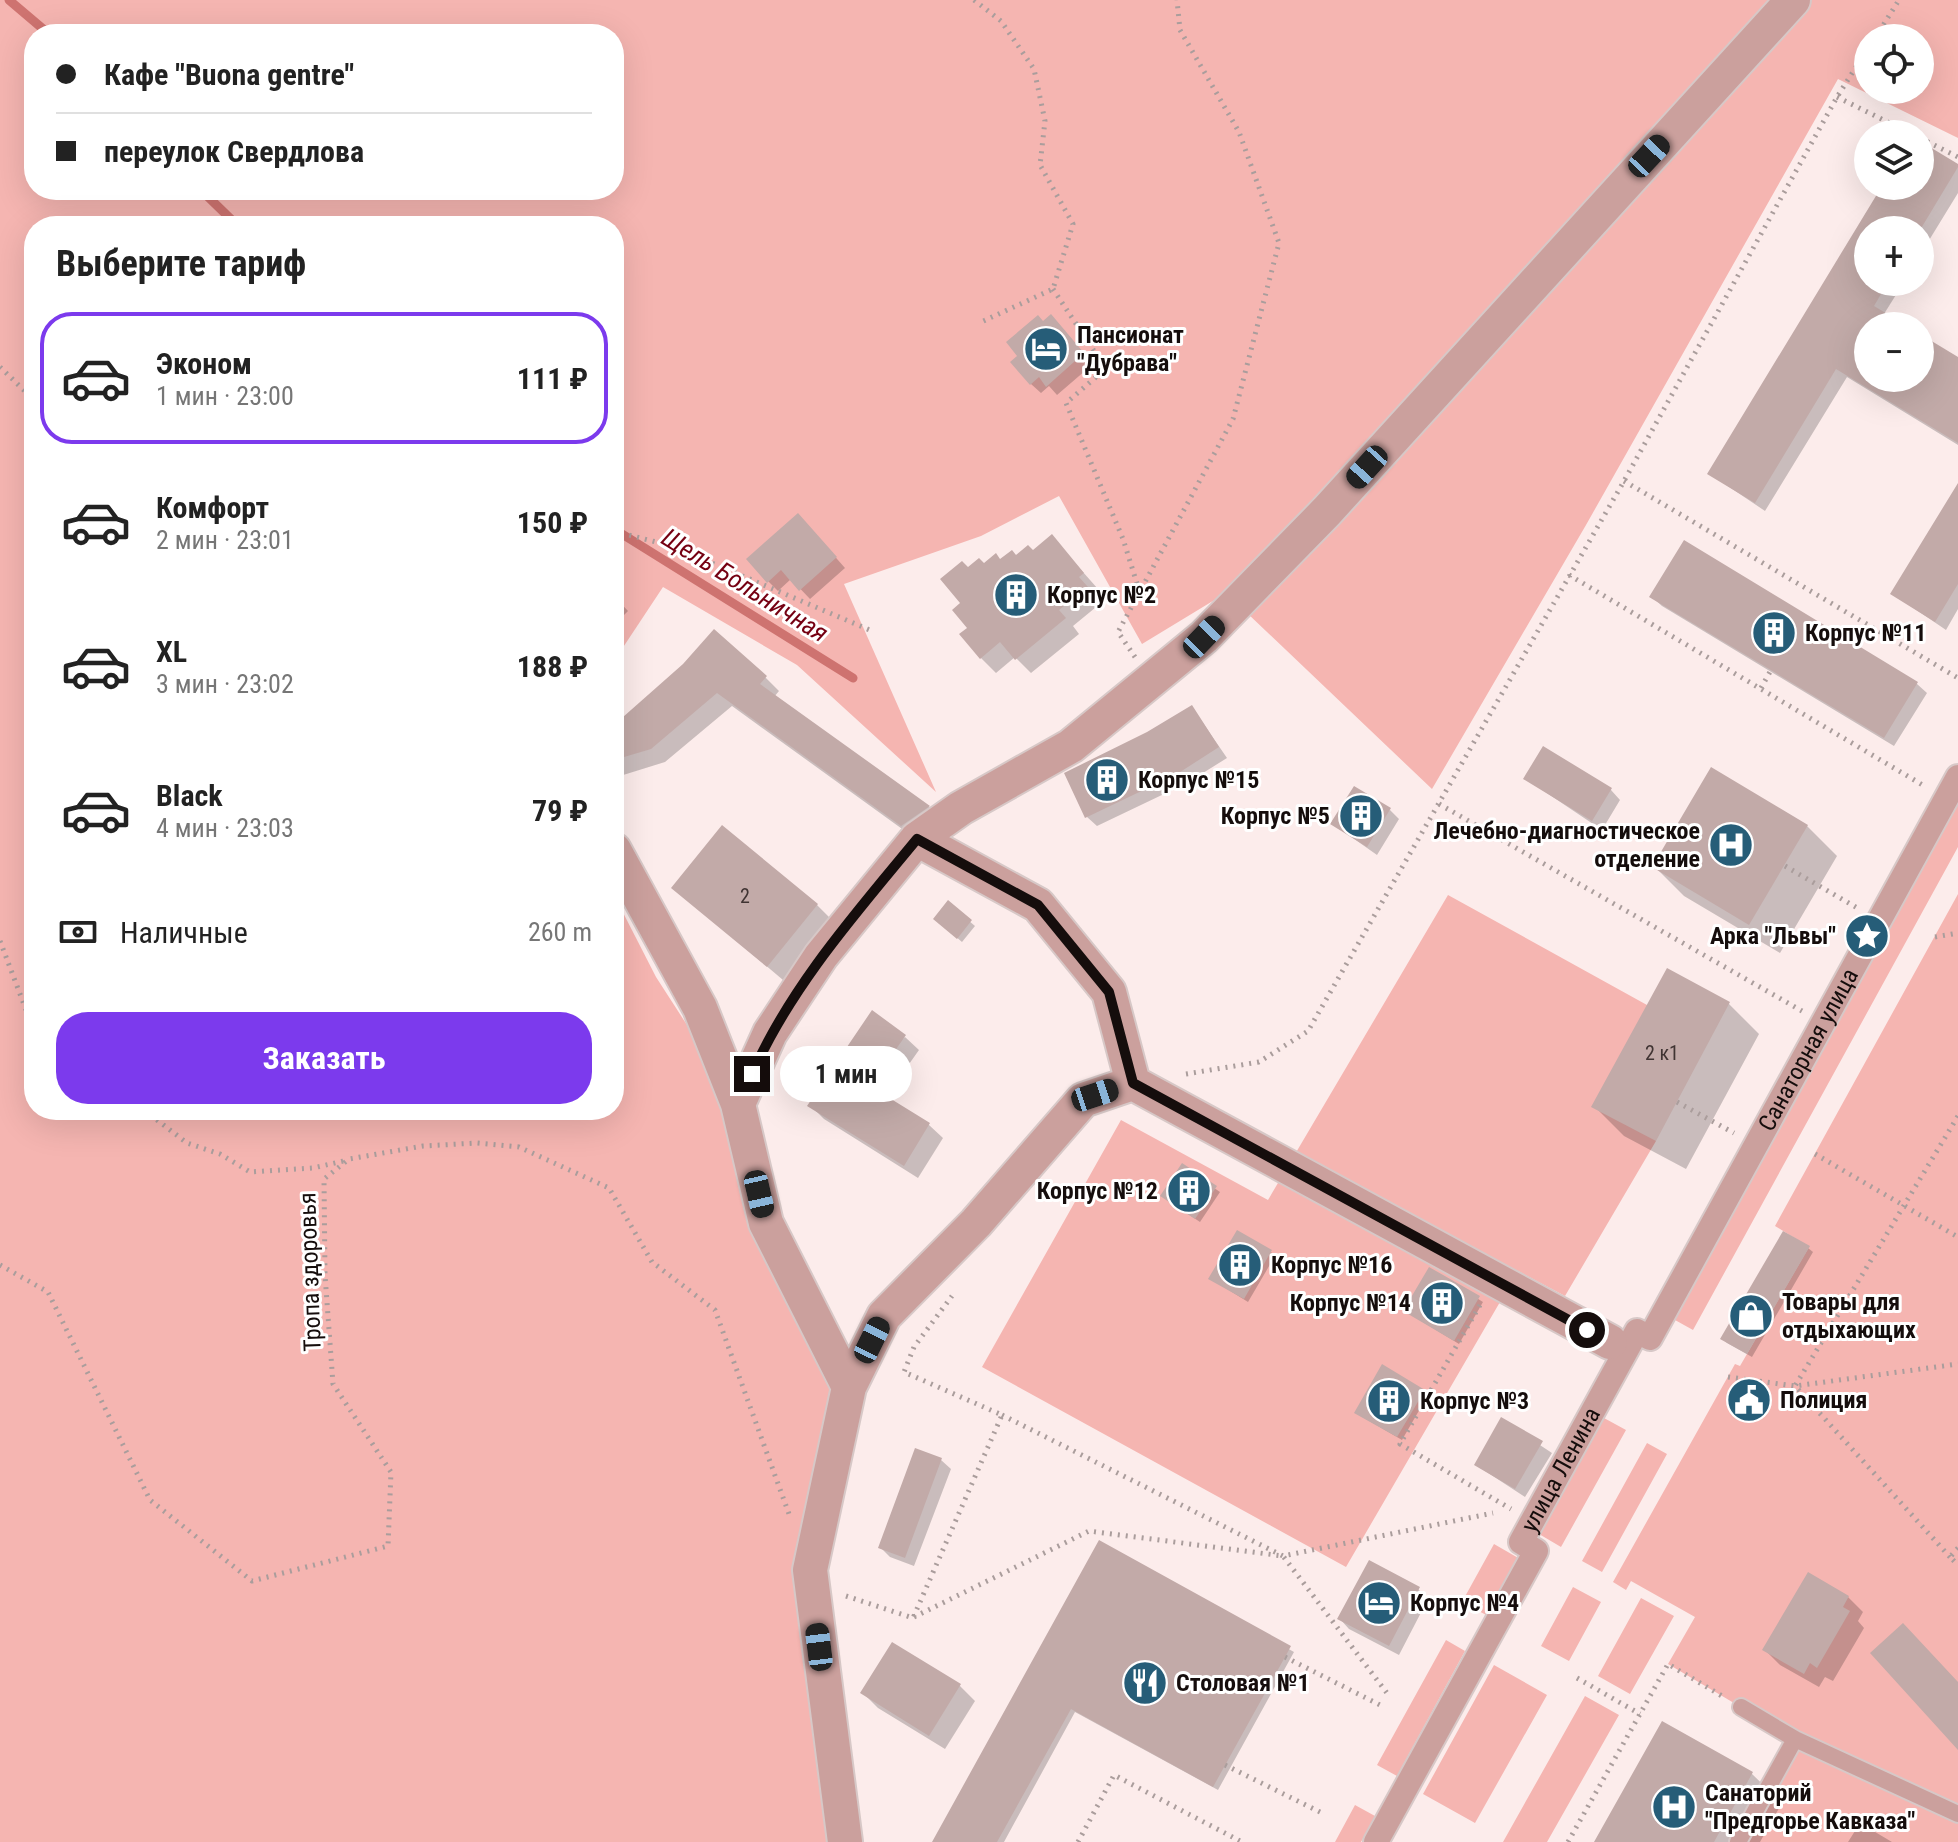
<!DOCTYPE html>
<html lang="ru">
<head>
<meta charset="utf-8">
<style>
  :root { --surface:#fff; --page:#f2f2f2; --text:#222; --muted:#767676; --line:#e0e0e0; --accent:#7c3aed }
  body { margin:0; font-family:"Roboto Condensed",sans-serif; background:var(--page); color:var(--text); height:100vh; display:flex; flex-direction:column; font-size:30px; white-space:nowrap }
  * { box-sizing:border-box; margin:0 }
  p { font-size:26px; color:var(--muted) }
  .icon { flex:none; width:44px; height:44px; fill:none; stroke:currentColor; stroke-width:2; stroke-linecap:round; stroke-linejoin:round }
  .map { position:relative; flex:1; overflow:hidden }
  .side { position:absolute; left:24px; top:216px; width:600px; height:904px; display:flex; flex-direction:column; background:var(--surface); border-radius:32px; box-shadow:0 8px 32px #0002 }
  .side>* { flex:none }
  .guide { position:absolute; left:24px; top:24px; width:600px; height:176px; border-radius:32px; box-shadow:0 8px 32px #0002; display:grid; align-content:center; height:176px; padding:0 32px; background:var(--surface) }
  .tools { position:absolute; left:1854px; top:24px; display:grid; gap:16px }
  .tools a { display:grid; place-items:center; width:80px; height:80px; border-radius:50%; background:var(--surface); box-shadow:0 8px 32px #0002; font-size:40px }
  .end { position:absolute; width:36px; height:36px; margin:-18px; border:10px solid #150d0c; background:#fff; box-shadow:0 0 0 4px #fff }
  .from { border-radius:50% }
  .bubble { position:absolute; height:56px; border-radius:28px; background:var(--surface); box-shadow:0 8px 32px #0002; font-size:26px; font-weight:700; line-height:56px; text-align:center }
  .car { position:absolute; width:24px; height:48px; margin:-24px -12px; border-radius:10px; box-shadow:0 0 6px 2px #0007; background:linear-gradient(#222 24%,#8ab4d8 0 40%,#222 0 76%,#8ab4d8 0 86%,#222 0) }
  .guide b { display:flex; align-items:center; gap:28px; height:76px; font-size:30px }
  .guide b+b { border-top:2px solid var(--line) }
  .guide i { width:20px; height:20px; background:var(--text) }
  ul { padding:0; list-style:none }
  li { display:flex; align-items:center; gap:24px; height:132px; margin:0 16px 12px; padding:0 16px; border:4px solid transparent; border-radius:32px }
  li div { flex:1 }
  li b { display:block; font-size:30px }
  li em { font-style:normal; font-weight:700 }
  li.on { border-color:var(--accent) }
  li>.icon { width:72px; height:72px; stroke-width:1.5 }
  h2 { padding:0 32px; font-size:36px; line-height:96px }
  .pay { display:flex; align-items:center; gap:20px; height:88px; padding:0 32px; font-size:30px }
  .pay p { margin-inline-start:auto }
  .action { display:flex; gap:16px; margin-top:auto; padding:16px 32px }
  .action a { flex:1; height:92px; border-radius:32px; background:var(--accent); color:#fff; font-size:32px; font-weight:700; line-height:92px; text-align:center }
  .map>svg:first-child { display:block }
  .green { fill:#f5b5b1; fill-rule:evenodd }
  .shadow { fill:#0003 }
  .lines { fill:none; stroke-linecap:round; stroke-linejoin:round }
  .stream { stroke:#ce7370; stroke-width:9 }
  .building { fill:#c2aaa8 }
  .service-casing { stroke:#d7c8c7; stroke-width:20 }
  .pedestrian-casing { stroke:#d7c8c7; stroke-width:28 }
  .minor-casing { stroke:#d7c8c7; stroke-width:38 }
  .path { stroke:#aa9d9c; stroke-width:5; stroke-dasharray:2 6; stroke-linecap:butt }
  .service { stroke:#cba09d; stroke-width:16 }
  .pedestrian { stroke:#cba09d; stroke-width:24 }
  .minor { stroke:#cba09d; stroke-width:34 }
  .route { stroke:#150d0c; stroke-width:10 }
  .labels { text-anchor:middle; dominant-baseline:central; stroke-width:6; stroke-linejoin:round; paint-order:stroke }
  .number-label { font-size:20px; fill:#403433 }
  .poi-label { font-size:24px; font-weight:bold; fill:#150d0c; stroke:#fff; text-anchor:start }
  .street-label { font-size:24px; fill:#150d0c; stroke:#fff }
  .water-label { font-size:26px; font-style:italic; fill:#750012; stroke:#fff }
</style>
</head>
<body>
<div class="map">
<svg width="1958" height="1842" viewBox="0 0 1958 1842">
  <rect width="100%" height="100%" fill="#fceceb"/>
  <path class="green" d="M 0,0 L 1958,0 L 1958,138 L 1838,79 L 1586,525 L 1432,789 L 1226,593 L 1142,644 L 1059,496 L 981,536 L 844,584 L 936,792 L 797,665 L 663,587 L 614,661 L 614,226 L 34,226 L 34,1110 L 614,1110 L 614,895 L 656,977 L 738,1104 L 766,1223 L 849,1387 L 810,1570 L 845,1842 L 0,1842 ZM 34,34 L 614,34 L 614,190 L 34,190 ZM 1868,38 L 1920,38 L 1920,90 L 1868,90 Z
    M 1958,803 L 1958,847 L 1693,1330 L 1675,1320 Z
    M 1958,894 L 1958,1842 L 1739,1842 L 1795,1739 L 1668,1664 L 1695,1617 L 1631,1581 L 1626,1590 L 1613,1582 L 1735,1364 L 1740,1366 L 1809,1247 L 1775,1226 Z
    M 1448,895 L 1647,1005 L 1656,1141 L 1565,1296 L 1518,1271 L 1346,1567 L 982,1367 L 1121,1120 L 1268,1200 Z
    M 1604,1418 L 1626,1430 L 1561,1547 L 1539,1534 Z
    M 1647,1443 L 1667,1454 L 1602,1572 L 1582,1561 Z
    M 1494,1544 L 1520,1559 L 1488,1616 L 1462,1602 Z
    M 1573,1587 L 1601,1602 L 1569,1661 L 1541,1646 Z
    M 1641,1598 L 1674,1616 L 1630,1694 L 1598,1676 Z
    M 1446,1640 L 1465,1651 L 1397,1776 L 1377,1765 Z
    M 1494,1665 L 1547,1695 L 1475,1823 L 1423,1794 Z
    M 1585,1696 L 1619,1715 L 1547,1842 L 1503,1842 Z
    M 1355,1805 L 1375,1816 L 1361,1842 L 1335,1842 Z"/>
  <path class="shadow" d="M 1920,143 L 1958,166 L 1958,193 L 1920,255 L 1920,230 L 1868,230 L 1868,282 L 1904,282 L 1884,314 L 1903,326 L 1868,326 L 1868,378 L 1920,378 L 1920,336 L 1958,359 L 1958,445 L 1847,377 L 1765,511 L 1710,474 L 1885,186 L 1920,186 Z
    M 1043,323 L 1060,326 L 1093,364 L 1057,395 L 1049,386 L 1041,393 L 1031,384 L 1020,356 Z
    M 1958,487 L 1958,609 L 1946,630 L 1893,594 Z
    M 808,526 L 845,568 L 810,599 L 791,579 L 778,591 L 768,581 Z
    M 1052,537 L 1098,589 L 1093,593 L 1101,603 L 1073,626 L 1079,634 L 1031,673 L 1015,657 L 996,673 L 981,658 L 963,603 L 968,569 L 1033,552 Z
    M 614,596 L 628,611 L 614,625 Z
    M 1652,597 L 1917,684 L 1927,693 L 1894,746 L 1662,606 Z
    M 685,665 L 765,677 L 779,691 L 774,697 L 929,807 L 942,820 L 916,839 L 732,706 L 665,762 L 620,776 L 614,770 L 614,728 Z
    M 1192,707 L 1227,758 L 1187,783 L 1097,826 L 1087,817 L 1148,734 Z
    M 1712,770 L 1807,826 L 1837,856 L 1780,953 L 1684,896 L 1655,867 Z
    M 1526,779 L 1611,790 L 1620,800 L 1602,830 Z
    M 1390,810 L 1399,819 L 1377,855 L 1333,824 Z
    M 674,888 L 817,905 L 832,920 L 783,980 Z
    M 948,903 L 975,926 L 962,942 L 940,923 Z
    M 1667,971 L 1729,1004 L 1759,1034 L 1686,1169 L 1624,1136 L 1594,1106 Z
    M 905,1037 L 919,1050 L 885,1098 L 929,1125 L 943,1138 L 918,1178 L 824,1119 L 810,1105 Z
    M 1182,1166 L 1220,1192 L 1200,1222 L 1167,1200 Z
    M 1808,1248 L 1813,1252 L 1752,1357 L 1727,1343 L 1722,1338 Z
    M 1271,1252 L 1275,1256 L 1248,1302 L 1211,1279 Z
    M 1430,1269 L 1483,1302 L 1459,1344 L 1410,1314 Z
    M 1423,1391 L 1428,1395 L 1402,1440 L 1361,1416 Z
    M 1502,1420 L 1552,1453 L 1525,1497 L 1476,1465 Z
    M 941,1460 L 951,1469 L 914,1566 L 890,1557 L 880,1547 Z
    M 1100,1543 L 1294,1652 L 1218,1790 L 1075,1712 L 1004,1842 L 934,1842 Z
    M 1418,1589 L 1428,1599 L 1399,1655 L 1349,1629 L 1340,1619 Z
    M 1848,1597 L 1863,1612 L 1858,1621 L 1864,1628 L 1833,1681 L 1825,1677 L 1819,1687 L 1780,1665 L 1765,1650 Z
    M 893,1644 L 960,1686 L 975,1701 L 945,1749 L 878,1708 L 863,1693 Z
    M 1663,1724 L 1752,1774 L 1782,1803 L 1760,1842 L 1596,1842 Z
    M 1860,1823 L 1892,1842 L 1848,1842 Z"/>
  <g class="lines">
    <path class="stream" d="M 9,0 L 49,34
      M 201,190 L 238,226
      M 614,529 L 853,678"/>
  </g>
  <path class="building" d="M 1920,141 L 1958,164 L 1958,167 L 1920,230 L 1868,230 L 1868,282 L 1888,282 L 1874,306 L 1907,326 L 1868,326 L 1868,378 L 1920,378 L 1920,334 L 1958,357 L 1958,443 L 1836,369 L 1755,503 L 1707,474 L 1882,186 L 1920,186 Z
    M 1051,314 L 1084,353 L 1046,387 L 1039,377 L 1030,385 L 1010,362 L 1017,356 L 1006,342 L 1038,315 L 1043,321 Z
    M 1958,483 L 1958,584 L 1935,622 L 1890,594 Z
    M 798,513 L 837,557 L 799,591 L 781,570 L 767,583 L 746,559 Z
    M 1052,534 L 1084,573 L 1079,577 L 1088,587 L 1059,610 L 1066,618 L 1015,660 L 1000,642 L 980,659 L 959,634 L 967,628 L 952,610 L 960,603 L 940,579 L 962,561 L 968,567 L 979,558 L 984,563 L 996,553 L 1000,559 L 1012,550 L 1016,555 L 1028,545 L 1033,550 Z
    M 1684,540 L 1918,682 L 1884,738 L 1649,597 Z
    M 714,629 L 767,676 L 760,684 L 930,806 L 901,826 L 717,693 L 651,749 L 614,760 L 614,725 L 683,664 Z
    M 1192,705 L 1219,747 L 1177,774 L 1085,818 L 1064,773 L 1147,732 Z
    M 1543,746 L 1612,788 L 1592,821 L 1523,779 Z
    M 1711,767 L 1808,825 L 1749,925 L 1652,867 Z
    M 1354,786 L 1391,808 L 1367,847 L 1330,824 Z
    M 722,825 L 818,904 L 767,967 L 671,888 Z
    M 948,900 L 972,920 L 957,939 L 933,919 Z
    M 1667,968 L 1730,1002 L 1656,1141 L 1591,1107 Z
    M 872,1010 L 906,1035 L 870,1086 L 930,1123 L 904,1166 L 807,1106 Z
    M 1182,1163 L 1217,1186 L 1195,1219 L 1160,1196 Z
    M 1237,1230 L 1272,1250 L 1244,1299 L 1208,1279 Z
    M 1783,1231 L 1810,1246 L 1747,1354 L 1720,1339 Z
    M 1429,1267 L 1480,1296 L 1454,1341 L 1403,1311 Z
    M 1382,1364 L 1425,1390 L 1397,1437 L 1354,1413 Z
    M 1501,1417 L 1543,1441 L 1515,1489 L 1474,1465 Z
    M 915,1448 L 942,1458 L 905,1558 L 878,1548 Z
    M 1099,1540 L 1291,1646 L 1285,1657 L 1213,1787 L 1071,1709 L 997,1842 L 932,1842 Z
    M 1369,1560 L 1420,1587 L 1389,1646 L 1337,1619 Z
    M 1808,1572 L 1849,1596 L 1843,1607 L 1850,1611 L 1817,1668 L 1810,1663 L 1804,1674 L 1762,1650 Z
    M 1903,1623 L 1958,1682 L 1958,1750 L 1870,1653 Z
    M 892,1642 L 961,1684 L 929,1736 L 860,1693 Z
    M 1662,1721 L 1753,1772 L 1714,1842 L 1594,1842 Z"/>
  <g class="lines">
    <g class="service-casing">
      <path id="service" d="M 1795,1739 L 1958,1814
        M 1738,1842 L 1795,1739 L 1741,1707"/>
    </g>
    <g class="pedestrian-casing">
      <g id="pedestrian">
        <path id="s1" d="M 1376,1842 L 1536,1551 L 1521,1542 L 1637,1331 L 1650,1338 L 1958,777"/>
      </g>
    </g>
    <g class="minor-casing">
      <path id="minor" d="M 614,850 L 700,1008 L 738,1104
        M 1133,1083 L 1610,1342
        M 849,1387 L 766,1223 L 738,1104 L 770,1033 L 821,956 L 917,839
        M 845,1842 L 810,1570 L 849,1387 L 884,1316 L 976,1223 L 1083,1100 L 1133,1083 L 1109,992 L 1038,905 L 917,839 L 961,808 L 1071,746 L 1204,637 L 1327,511 L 1793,0"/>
    </g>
    <path class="path" d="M 974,0 L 1001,21 L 1034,69 L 1045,121 L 1040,165 L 1073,224 L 1053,289 L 979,323
      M 1875,38 L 1899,0
      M 1837,97 L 1912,134
      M 1920,138 L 1958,157
      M 1053,289 L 1102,363 L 1095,378 L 1066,403 L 1123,539 L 1140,593
      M 0,367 L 34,400
      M 1624,481 L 1958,678
      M 1569,575 L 1926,787
      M 614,588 L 622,579 L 617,532 L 672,546 L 872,631
      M 1135,657 L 1118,632 L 1233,419 L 1279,243 L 1239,132 L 1180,30 L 1177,0
      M 1761,688 L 1771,670
      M 1439,804 L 1802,1011
      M 1785,866 L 1859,909
      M 1935,937 L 1958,933
      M 0,941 L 34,1031
      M 1186,1074 L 1259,1062 L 1308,1031 L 1624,481 L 1837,97 L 1868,48
      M 1677,1102 L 1734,1133
      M 144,1110 L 187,1143 L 220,1154 L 250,1172 L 313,1168 L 348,1160
      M 1815,1154 L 1958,1237
      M 0,1265 L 48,1292 L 150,1500 L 252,1581 L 388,1546 L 391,1472 L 333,1384 L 325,1275 L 324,1179 L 349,1159 L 423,1146 L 477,1143 L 519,1147 L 609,1188 L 652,1262 L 715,1310 L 789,1514
      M 1480,1305 L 1400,1444 L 1511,1509
      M 1728,1377 L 1795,1386 L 1958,1364
      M 1002,1415 L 1283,1556 L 1493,1513
      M 1958,1548 L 1950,1557 L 1958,1565
      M 1950,1557 L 1795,1386 L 1958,1116
      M 846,1596 L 913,1618 L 1002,1415 L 904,1372 L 914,1347 L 952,1296
      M 914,1617 L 1089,1531 L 1283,1556 L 1390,1697
      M 1285,1657 L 1384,1707
      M 1577,1678 L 1640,1714
      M 1225,1765 L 1324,1814
      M 1078,1842 L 1114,1775 L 1242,1842
      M 1568,1842 L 1668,1664 L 1722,1696"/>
    <use href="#service" class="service"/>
    <use href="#pedestrian" class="pedestrian"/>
    <use href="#minor" class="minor"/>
  </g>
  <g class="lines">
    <path class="route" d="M 752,1074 C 791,986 856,913 917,839 L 1038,905 L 1109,992 L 1133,1083 L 1587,1330"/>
  </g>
  <defs>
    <g id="hotel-disc" transform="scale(2.3)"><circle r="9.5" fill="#265d78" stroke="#fff"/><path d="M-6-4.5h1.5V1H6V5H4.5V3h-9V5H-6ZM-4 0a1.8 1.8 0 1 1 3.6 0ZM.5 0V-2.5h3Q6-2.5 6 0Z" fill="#fff"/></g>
    <g id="building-disc" transform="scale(2.3)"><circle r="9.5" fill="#265d78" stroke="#fff"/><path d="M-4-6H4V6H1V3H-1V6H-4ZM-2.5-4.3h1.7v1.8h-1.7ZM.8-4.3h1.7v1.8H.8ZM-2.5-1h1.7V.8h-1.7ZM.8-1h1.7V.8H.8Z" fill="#fff"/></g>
    <g id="hospital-disc" transform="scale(2.3)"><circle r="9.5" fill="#265d78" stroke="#fff"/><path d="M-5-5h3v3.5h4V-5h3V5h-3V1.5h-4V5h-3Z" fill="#fff"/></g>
    <g id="sight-disc" transform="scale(2.3)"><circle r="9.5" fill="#265d78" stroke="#fff"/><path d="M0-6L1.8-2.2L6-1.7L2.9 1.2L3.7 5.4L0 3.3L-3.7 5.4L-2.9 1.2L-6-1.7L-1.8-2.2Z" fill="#fff"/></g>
    <g id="shop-disc" transform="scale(2.3)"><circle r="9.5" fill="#265d78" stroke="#fff"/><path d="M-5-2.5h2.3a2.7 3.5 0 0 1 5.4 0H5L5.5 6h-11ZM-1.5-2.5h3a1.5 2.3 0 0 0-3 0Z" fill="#fff"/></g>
    <g id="civic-disc" transform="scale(2.3)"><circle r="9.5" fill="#265d78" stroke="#fff"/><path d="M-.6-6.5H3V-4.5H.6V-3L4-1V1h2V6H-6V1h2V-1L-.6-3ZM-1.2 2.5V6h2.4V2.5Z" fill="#fff"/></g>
    <g id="restaurant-disc" transform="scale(2.3)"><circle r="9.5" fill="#265d78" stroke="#fff"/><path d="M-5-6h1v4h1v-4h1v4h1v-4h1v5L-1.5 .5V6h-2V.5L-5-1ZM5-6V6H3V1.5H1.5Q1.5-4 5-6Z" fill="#fff"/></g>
  </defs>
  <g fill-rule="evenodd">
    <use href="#hotel-disc" x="1046" y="349"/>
    <use href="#building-disc" x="1016" y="595"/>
    <use href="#building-disc" x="1774" y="633"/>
    <use href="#building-disc" x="1107" y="780"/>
    <use href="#building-disc" x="1361" y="816"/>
    <use href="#hospital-disc" x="1731" y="845"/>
    <use href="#sight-disc" x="1867" y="936"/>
    <use href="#building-disc" x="1189" y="1191"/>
    <use href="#building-disc" x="1240" y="1265"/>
    <use href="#building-disc" x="1442" y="1303"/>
    <use href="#shop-disc" x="1751" y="1316"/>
    <use href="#civic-disc" x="1749" y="1400"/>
    <use href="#building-disc" x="1389" y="1401"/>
    <use href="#hotel-disc" x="1379" y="1603"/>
    <use href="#restaurant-disc" x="1145" y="1683"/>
    <use href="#hospital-disc" x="1674" y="1807"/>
  </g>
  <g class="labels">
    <g class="number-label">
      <text x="745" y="896">2</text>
      <text x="1662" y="1053">2 к1</text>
    </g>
    <g class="poi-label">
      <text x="1077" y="335">Пансионат<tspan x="1077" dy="28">"Дубрава"</tspan></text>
      <text x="1047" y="595">Корпус №2</text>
      <text x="1805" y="633">Корпус №11</text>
      <text x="1138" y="780">Корпус №15</text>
      <text x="1330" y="816" text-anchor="end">Корпус №5</text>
      <text x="1700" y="831" text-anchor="end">Лечебно-диагностическое<tspan x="1700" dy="28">отделение</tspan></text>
      <text x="1836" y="936" text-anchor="end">Арка "Львы"</text>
      <text x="1158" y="1191" text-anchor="end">Корпус №12</text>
      <text x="1271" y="1265">Корпус №16</text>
      <text x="1782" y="1302">Товары для<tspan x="1782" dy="28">отдыхающих</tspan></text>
      <text x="1411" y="1303" text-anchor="end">Корпус №14</text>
      <text x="1780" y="1400">Полиция</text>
      <text x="1420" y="1401">Корпус №3</text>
      <text x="1410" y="1603">Корпус №4</text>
      <text x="1176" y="1683">Столовая №1</text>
      <text x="1705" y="1793">Санаторий<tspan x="1705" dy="28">"Предгорье Кавказа"</tspan></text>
    </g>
    <g class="street-label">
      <text stroke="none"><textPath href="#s1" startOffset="934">Санаторная улица</textPath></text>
      <text transform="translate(310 1272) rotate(-92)">Тропа здоровья</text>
      <text stroke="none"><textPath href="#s1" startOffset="432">улица Ленина</textPath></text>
    </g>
    <g class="water-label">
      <text transform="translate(745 585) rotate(32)">Щель Больничная</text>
    </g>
  </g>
</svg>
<div class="tools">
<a><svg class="icon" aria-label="locate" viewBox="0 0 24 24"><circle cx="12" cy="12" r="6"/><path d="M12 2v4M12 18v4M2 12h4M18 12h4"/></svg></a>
<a><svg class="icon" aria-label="layers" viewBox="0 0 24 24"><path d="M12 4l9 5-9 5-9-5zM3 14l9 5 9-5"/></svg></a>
<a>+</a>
<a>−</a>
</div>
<i class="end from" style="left:1587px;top:1330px"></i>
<i class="end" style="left:752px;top:1074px"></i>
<div class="bubble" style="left:780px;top:1046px;width:132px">1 мин</div>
<i class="car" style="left:1649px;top:156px;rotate:43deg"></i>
<i class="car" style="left:1367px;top:467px;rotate:222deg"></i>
<i class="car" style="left:1204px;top:637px;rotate:44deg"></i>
<i class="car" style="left:1095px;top:1095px;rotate:72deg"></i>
<i class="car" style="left:759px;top:1194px;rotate:167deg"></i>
<i class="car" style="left:872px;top:1340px;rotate:26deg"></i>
<i class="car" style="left:819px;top:1647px;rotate:353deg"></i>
<div class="guide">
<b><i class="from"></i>Кафе &quot;Buona gentre&quot;</b>
<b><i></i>переулок Свердлова</b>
</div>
<section class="side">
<h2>Выберите тариф</h2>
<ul>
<li class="on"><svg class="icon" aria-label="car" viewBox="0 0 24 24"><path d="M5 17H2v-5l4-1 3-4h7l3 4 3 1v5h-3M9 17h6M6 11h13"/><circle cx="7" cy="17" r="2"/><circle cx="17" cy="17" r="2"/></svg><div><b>Эконом</b><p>1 мин · 23:00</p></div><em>111 ₽</em></li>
<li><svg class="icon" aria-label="car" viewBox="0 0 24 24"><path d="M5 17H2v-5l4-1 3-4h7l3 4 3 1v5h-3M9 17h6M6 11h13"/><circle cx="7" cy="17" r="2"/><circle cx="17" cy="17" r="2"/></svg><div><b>Комфорт</b><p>2 мин · 23:01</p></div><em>150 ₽</em></li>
<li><svg class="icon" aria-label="car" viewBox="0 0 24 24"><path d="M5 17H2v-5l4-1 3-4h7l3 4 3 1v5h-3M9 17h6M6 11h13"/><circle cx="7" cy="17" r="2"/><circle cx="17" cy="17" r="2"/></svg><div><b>XL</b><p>3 мин · 23:02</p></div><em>188 ₽</em></li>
<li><svg class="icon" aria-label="car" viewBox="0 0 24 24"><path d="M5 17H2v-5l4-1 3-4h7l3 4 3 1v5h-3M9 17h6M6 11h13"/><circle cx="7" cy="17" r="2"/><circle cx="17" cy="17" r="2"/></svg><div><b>Black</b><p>4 мин · 23:03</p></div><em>79 ₽</em></li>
</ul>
<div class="pay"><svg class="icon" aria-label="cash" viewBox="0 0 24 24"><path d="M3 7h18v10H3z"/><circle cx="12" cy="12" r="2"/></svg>Наличные<p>260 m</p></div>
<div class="action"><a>Заказать</a></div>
</section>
</div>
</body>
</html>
